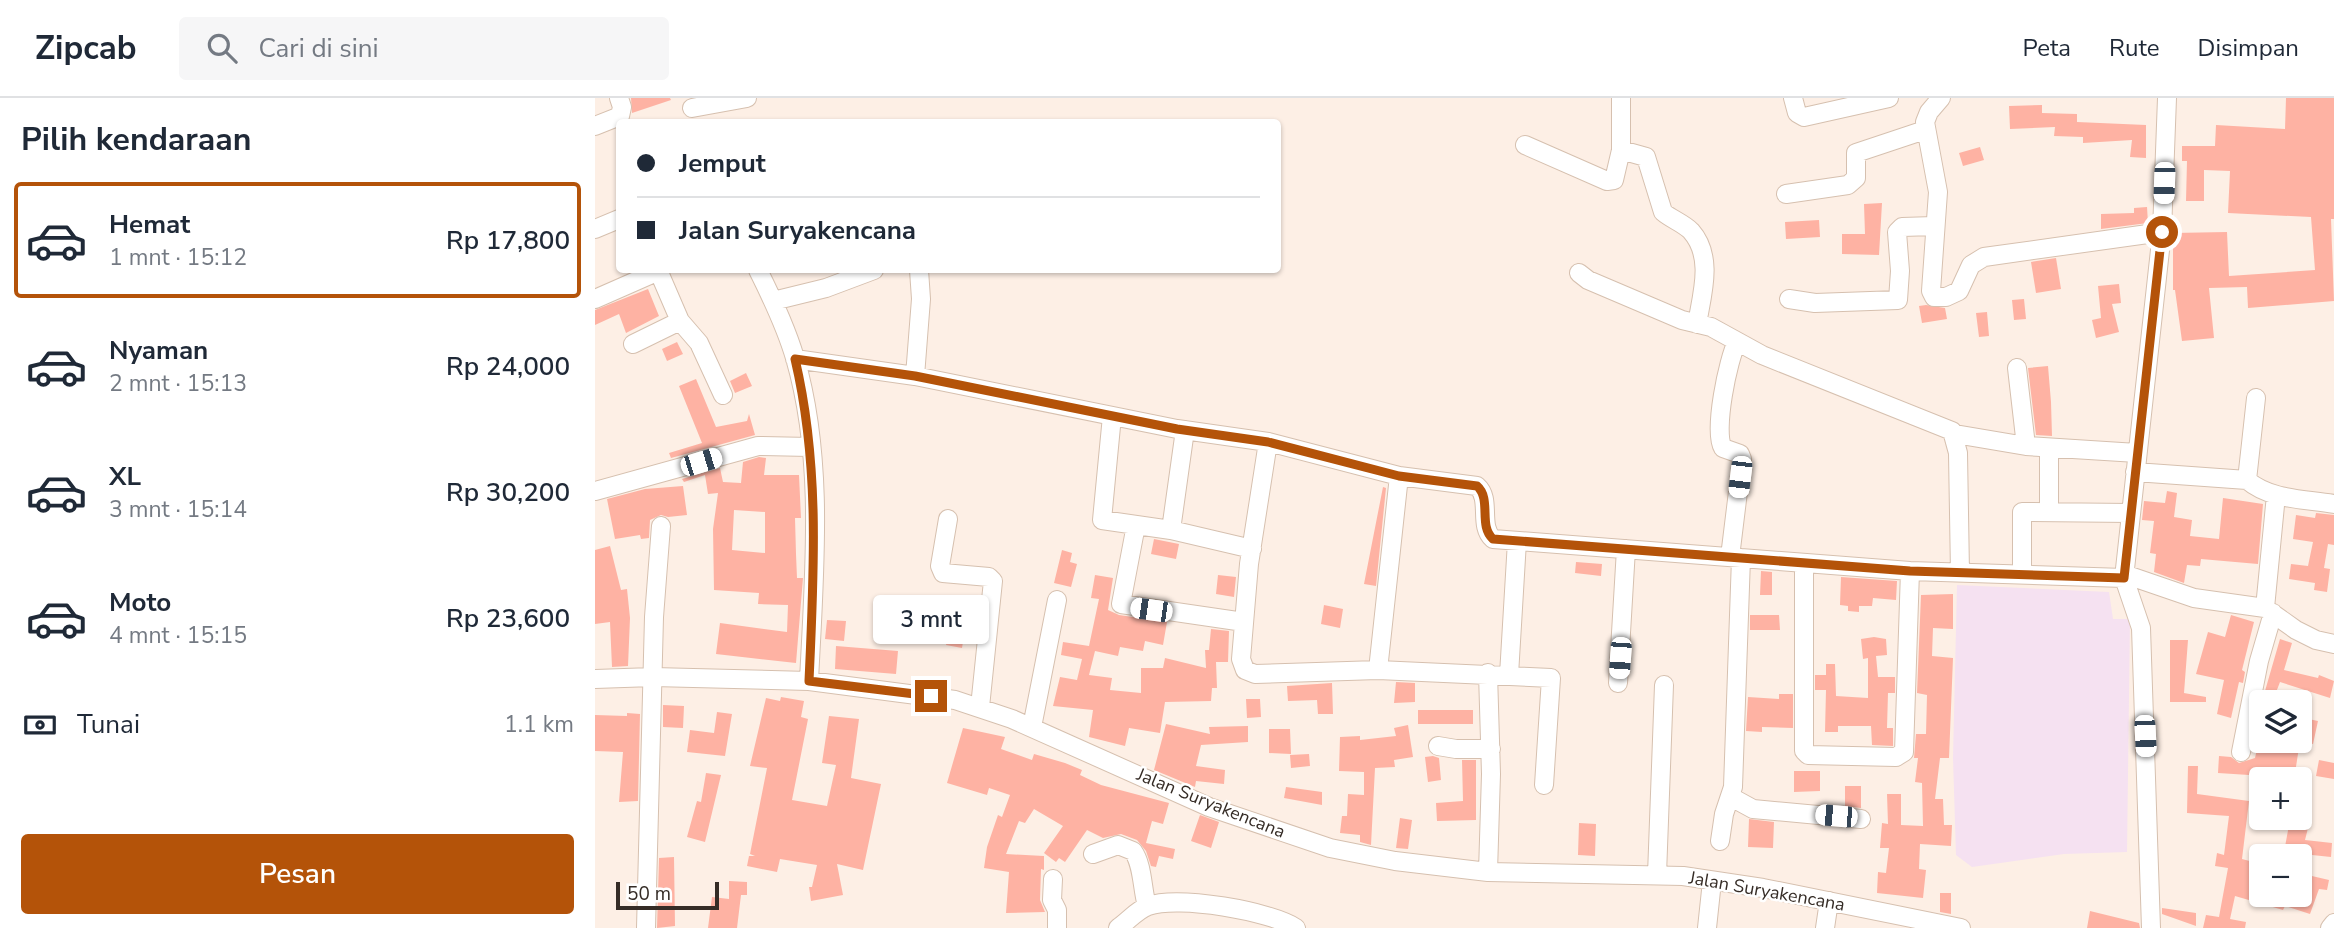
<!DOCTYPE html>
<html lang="id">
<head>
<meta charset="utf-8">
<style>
  :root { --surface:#fff; --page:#f6f6f7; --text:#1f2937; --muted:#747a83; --line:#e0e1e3; --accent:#b45309 }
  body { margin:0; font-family:"Nunito Sans",sans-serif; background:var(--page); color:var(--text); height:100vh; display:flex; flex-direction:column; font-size:26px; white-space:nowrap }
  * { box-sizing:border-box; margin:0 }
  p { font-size:23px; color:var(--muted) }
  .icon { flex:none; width:38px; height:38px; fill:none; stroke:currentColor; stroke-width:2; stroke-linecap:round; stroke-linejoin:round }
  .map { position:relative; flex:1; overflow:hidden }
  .sheet { display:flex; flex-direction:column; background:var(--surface); width:595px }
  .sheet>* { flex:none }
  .top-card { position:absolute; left:21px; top:21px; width:665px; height:154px; border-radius:7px; box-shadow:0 2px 5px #0004; display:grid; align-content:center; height:154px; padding:0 21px; background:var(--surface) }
  .tools { position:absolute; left:1654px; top:592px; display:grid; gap:14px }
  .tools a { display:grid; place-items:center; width:63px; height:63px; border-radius:7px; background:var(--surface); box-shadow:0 2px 5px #0004; font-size:35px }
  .scale { position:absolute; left:21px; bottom:18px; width:103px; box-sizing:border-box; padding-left:7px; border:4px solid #352c26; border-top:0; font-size:19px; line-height:24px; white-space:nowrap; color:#352c26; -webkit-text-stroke:5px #fff; paint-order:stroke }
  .end { position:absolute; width:32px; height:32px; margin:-16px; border:9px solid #b45309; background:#fff; box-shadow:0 0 0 4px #fff }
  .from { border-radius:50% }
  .bubble { position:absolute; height:49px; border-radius:7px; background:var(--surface); box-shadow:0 2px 5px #0004; font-size:23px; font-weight:600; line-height:49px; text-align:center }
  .car { position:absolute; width:21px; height:42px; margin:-21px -10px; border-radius:9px; box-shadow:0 0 5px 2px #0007; background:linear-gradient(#fff 24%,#345 0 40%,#fff 0 76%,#345 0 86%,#fff 0) }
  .top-card b { display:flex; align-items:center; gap:24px; height:66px; font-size:26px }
  .top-card b+b { border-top:2px solid var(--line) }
  .top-card i { width:18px; height:18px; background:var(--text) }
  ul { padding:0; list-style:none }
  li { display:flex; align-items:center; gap:21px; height:116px; margin:0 14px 10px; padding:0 7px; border:4px solid transparent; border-radius:7px }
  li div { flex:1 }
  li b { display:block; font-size:26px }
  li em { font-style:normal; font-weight:600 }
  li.selected { border-color:var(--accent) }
  li>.icon { width:63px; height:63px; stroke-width:1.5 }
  h2 { padding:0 21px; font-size:32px; line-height:84px }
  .pay { display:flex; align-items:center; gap:18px; height:77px; padding:0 21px; font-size:26px }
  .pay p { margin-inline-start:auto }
  .action { display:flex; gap:14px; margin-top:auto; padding:14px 21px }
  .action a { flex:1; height:80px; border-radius:7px; background:var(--accent); color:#fff; font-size:28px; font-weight:600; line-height:80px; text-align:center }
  header { display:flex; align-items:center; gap:42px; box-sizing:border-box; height:98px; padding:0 35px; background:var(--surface); border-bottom:2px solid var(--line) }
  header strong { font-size:33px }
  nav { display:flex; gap:38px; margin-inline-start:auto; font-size:24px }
  .search { width:490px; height:63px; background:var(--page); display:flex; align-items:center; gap:18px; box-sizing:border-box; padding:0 24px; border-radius:7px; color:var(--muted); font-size:26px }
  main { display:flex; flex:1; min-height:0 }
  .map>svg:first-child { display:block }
  .commercial { fill:#f5e1f1 }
  .building { fill:#feb2a3; fill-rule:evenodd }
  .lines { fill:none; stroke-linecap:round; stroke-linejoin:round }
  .minor-casing { stroke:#d6c0af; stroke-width:20 }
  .minor { stroke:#fff; stroke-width:18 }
  .route { stroke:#b45309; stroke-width:9 }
  .labels { text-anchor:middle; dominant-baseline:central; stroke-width:5; stroke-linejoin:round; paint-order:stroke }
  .street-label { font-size:18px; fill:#352c26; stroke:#fff }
</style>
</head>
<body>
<header>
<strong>Zipcab</strong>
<div class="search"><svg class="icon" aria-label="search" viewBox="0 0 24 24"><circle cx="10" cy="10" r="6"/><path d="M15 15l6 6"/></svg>Cari di sini</div>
<nav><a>Peta</a><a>Rute</a><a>Disimpan</a></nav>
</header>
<main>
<section class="sheet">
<h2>Pilih kendaraan</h2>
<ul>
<li class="selected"><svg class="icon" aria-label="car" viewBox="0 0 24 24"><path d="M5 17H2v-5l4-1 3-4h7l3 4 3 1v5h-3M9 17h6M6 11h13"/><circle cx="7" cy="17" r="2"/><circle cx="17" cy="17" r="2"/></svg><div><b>Hemat</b><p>1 mnt · 15:12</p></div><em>Rp 17,800</em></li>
<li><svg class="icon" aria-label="car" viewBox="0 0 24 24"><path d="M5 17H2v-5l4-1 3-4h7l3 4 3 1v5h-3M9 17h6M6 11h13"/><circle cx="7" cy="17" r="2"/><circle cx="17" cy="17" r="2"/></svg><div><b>Nyaman</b><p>2 mnt · 15:13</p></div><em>Rp 24,000</em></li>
<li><svg class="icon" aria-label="car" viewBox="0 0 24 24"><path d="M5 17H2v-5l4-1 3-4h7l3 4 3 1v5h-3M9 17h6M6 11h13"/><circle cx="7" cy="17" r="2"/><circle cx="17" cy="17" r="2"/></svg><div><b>XL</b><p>3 mnt · 15:14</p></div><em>Rp 30,200</em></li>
<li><svg class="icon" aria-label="car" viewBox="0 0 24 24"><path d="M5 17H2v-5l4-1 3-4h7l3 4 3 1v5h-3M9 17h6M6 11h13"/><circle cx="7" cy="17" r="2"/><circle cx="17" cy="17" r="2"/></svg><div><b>Moto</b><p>4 mnt · 15:15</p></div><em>Rp 23,600</em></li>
</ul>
<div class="pay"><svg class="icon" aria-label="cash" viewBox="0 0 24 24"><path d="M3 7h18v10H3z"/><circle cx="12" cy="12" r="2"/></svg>Tunai<p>1.1 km</p></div>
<div class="action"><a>Pesan</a></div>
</section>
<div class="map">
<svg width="1739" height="830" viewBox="0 0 1739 830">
  <rect width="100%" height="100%" fill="#fdefe5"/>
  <path class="commercial" d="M 1362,487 L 1514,494 L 1518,521 L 1535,521 L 1532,754 L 1469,756 L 1377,769 L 1361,757 L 1358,660 Z"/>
  <path class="building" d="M 36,0 L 75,0 L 76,2 L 37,15 Z
    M 1691,0 L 1739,0 L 1739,121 L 1736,121 L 1739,203 L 1653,210 L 1652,189 L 1614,190 L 1619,240 L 1587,243 L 1580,192 L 1578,192 L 1578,135 L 1632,134 L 1634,178 L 1720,172 L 1716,119 L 1633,115 L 1635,73 L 1609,72 L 1609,103 L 1591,103 L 1592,63 L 1587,63 L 1587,48 L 1620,48 L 1621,27 L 1690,31 Z
    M 1447,7 L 1447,15 L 1482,16 L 1482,24 L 1551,27 L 1551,60 L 1535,59 L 1537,42 L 1488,45 L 1488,39 L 1459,38 L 1460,29 L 1415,31 L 1414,8 Z
    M 1385,49 L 1389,62 L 1368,68 L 1364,55 Z
    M 1287,105 L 1284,157 L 1247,156 L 1247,136 L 1270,136 L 1269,106 Z
    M 1552,109 L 1553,125 L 1506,131 L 1506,116 L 1539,115 L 1539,110 Z
    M 1224,122 L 1225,139 L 1191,141 L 1190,124 Z
    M 1461,160 L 1466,191 L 1441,195 L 1436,164 Z
    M 1524,186 L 1526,205 L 1517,206 L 1524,234 L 1501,240 L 1497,222 L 1506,220 L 1503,188 Z
    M 53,191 L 64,218 L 31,235 L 24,216 L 0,227 L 0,212 Z
    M 1429,201 L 1431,221 L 1419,222 L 1417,202 Z
    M 1331,207 L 1350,210 L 1352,221 L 1327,225 L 1324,208 Z
    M 1392,214 L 1394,238 L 1384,239 L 1381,215 Z
    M 82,244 L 88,256 L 72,263 L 67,251 Z
    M 1453,268 L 1456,304 L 1457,338 L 1441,337 L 1433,270 Z
    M 151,275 L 157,288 L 140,295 L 135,283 Z
    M 101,281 L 121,329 L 152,323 L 154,316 L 160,337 L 76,360 L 74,355 L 107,345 L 84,288 Z
    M 164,359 L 171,360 L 169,377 L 204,377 L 206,420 L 200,420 L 201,456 L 202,480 L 208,480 L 201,565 L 121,556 L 125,525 L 192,534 L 193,507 L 163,506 L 164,495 L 119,492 L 118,431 L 123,395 L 113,396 L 110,377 L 89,384 L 87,381 L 125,370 L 128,384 L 146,385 L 148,364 ZM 139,412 L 170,414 L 170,455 L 137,452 Z
    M 88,388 L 92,417 L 73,419 L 66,417 L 55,422 L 54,440 L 46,441 L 45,437 L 20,441 L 12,401 L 50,391 Z
    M 788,389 L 791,390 L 781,488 L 769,486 Z
    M 1572,393 L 1582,395 L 1579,419 L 1597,422 L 1595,438 L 1624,441 L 1628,400 L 1668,406 L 1663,466 L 1606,461 L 1605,468 L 1592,467 L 1589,485 L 1559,474 L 1561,456 L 1555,455 L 1559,423 L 1547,422 L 1549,403 L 1570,405 Z
    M 1721,415 L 1739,417 L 1739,447 L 1733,446 L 1729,470 L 1735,471 L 1732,494 L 1719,492 L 1720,485 L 1694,481 L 1696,466 L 1713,468 L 1718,444 L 1698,441 L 1701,417 L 1720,420 Z
    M 559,441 L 584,446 L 581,461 L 556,456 Z
    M 15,448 L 26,492 L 32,491 L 35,520 L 33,568 L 17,569 L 15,524 L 0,526 L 0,452 Z
    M 467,452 L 477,455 L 475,464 L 482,466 L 476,489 L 459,485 Z
    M 981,464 L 1007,466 L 1006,478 L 980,475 Z
    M 1166,473 L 1177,474 L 1177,497 L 1165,497 Z
    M 500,477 L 518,480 L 513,512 L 524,517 L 572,524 L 568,547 L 550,543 L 548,553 L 525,549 L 523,558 L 500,553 L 494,577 L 517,580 L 515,592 L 546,595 L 546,570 L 568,570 L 570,560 L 611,570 L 610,552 L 614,552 L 616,531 L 634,533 L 633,564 L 621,564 L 622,590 L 617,590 L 616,603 L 570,604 L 565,635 L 534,630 L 530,648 L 494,639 L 498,612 L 458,608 L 465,579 L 482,582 L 487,561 L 466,557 L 468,544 L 494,548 L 504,501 L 496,500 Z
    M 623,477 L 641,479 L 639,499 L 621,496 Z
    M 1246,479 L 1302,483 L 1301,502 L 1278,500 L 1277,508 L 1264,508 L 1264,514 L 1253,513 L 1253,508 L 1245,507 Z
    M 1358,496 L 1358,531 L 1338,530 L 1337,558 L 1358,560 L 1354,660 L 1345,660 L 1340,701 L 1348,701 L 1349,727 L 1357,727 L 1356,748 L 1325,746 L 1324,771 L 1331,772 L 1328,800 L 1282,795 L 1283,774 L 1291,775 L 1294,750 L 1285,750 L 1287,725 L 1293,726 L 1292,696 L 1306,696 L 1306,727 L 1328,728 L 1327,685 L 1320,684 L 1323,660 L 1319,660 L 1321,636 L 1331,636 L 1332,597 L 1322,595 L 1326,497 Z
    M 729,507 L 748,511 L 745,530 L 726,526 Z
    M 1155,517 L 1184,517 L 1185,532 L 1155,532 Z
    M 1636,517 L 1659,524 L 1647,572 L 1650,574 L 1648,585 L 1644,584 L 1636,620 L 1622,616 L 1629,582 L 1601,576 L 1613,534 L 1630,539 Z
    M 232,522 L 251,523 L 249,543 L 230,541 Z
    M 355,529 L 370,531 L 367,550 L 351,547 Z
    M 1279,539 L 1291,541 L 1292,557 L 1281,558 L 1283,579 L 1300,579 L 1300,595 L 1293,595 L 1292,630 L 1298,630 L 1298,648 L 1277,647 L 1276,628 L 1243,628 L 1243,634 L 1230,634 L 1231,592 L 1220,592 L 1220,577 L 1231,577 L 1231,566 L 1240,566 L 1241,598 L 1273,600 L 1273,560 L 1268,561 L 1266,541 Z
    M 1685,541 L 1697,545 L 1689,572 L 1723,580 L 1724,577 L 1739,583 L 1735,600 L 1685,584 L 1680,597 L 1670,593 Z
    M 1575,542 L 1593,542 L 1589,595 L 1611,599 L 1611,604 L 1575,604 Z
    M 241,548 L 303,553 L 301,576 L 240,571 Z
    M 801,584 L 820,585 L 820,604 L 799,605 Z
    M 737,585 L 738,616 L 723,616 L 722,602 L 693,603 L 692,588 Z
    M 1184,596 L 1198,596 L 1198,630 L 1167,629 L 1167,634 L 1151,633 L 1153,599 L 1184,601 Z
    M 186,599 L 209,603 L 206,619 L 213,621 L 197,702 L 232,708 L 241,667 L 227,665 L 234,618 L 264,621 L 256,680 L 286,686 L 268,772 L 242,766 L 248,797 L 216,803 L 214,789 L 217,789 L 222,767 L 185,761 L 182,774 L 152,768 L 154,758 L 160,758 L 155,756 L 172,670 L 155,668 L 171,600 L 185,603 Z
    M 651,601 L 665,601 L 666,619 L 652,620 Z
    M 68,607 L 89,608 L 88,630 L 68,629 Z
    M 823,612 L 878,612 L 878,626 L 823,626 Z
    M 122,614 L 137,616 L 130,658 L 92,654 L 95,632 L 119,635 Z
    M 32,615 L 45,616 L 43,703 L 24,704 L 28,654 L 0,653 L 0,617 L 32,618 Z
    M 1704,619 L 1723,623 L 1718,646 L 1705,643 L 1700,675 L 1666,669 L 1664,682 L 1654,680 L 1654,677 L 1623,675 L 1624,658 L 1636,659 L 1644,665 L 1660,660 L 1664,642 L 1704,642 Z
    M 571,626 L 615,636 L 614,629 L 653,628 L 653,644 L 606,647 L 601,668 L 630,672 L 629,686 L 601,683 L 600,689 L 559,672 Z
    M 813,627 L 818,659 L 799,662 L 800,669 L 780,670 L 776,747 L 765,744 L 765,737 L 745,735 L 747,718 L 752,718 L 753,696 L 769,697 L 769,674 L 744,673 L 745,639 L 765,638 L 765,642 L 801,638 L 799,630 Z
    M 368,630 L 410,639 L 406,651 L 437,662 L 439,656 L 470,665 L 487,672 L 485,677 L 506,687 L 574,705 L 568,726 L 557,723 L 551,745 L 580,751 L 578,761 L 564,758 L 561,769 L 556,768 L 551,753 L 542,742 L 526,736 L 508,740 L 492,732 L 470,764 L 464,760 L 461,764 L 449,755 L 468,728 L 439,711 L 430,725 L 424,723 L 411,756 L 449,758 L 449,772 L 446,771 L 445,802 L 450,814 L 411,815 L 414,774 L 389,770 L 392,749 L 403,717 L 407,719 L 415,697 L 394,690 L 392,697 L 352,685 Z
    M 674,631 L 695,631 L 696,656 L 674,655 Z
    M 714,656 L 715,668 L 696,670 L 695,657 Z
    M 838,658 L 844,660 L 846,682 L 833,684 L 830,659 Z
    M 867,662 L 881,662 L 881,722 L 842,723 L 841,705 L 868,703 Z
    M 1724,662 L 1739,665 L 1739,681 L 1721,678 Z
    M 1593,668 L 1603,668 L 1602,696 L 1654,703 L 1647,761 L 1666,766 L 1660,785 L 1666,787 L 1666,796 L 1704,796 L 1704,775 L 1734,782 L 1732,792 L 1724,791 L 1715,816 L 1690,808 L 1688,812 L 1640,798 L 1635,821 L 1651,824 L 1650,830 L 1608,830 L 1611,817 L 1624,819 L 1633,770 L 1620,768 L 1622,755 L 1629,757 L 1634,718 L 1592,715 Z
    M 1199,673 L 1225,673 L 1225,693 L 1199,694 Z
    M 111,675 L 126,677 L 110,744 L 92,739 L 102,703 L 106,704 Z
    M 1250,688 L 1266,688 L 1266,710 L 1250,708 Z
    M 691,689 L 727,694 L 727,707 L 689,700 Z
    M 605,717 L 624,724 L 616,750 L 596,743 Z
    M 805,720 L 817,722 L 813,751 L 801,750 Z
    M 1154,721 L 1179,724 L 1178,750 L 1153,749 Z
    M 984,725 L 1001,726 L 1000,758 L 983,757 Z
    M 1694,727 L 1713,730 L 1710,742 L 1737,745 L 1736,759 L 1689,754 Z
    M 79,759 L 80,828 L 62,830 L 64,760 Z
    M 134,783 L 152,784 L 152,797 L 146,797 L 142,830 L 113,830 L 117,799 L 134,801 Z
    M 1345,795 L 1356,795 L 1356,816 L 1345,814 Z
    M 1567,810 L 1601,815 L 1601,828 L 1567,816 Z
    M 1495,813 L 1544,825 L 1545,830 L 1492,830 Z"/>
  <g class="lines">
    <g class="minor-casing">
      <path id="minor" d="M 1198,0 L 1202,15 L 1209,19 L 1294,0
        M 1346,0 L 1334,14 L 1330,24 L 1343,94 L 1336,193 L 1339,199 L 1351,199 L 1364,193 L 1376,167 L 1389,159 L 1567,134
        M 97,10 L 152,0
        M 0,28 L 25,18 L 27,9 L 24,0
        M 930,47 L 1012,83 L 1019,82 L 1026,52 L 1026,0
        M 1026,52 L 1051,59 L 1068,114 C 1076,121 1088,125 1096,133 C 1119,159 1107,196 1102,226
        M 1191,96 L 1253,87 L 1261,80 L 1261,55 L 1330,32
        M 0,131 L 24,121
        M 63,172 L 85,223 L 104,245 L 128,297
        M 163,172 C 177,200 191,229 200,260 C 230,363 219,476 214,583
        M 984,175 L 993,182 L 1087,222 L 1116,229 L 1167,257 L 1357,333 L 1363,355 L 1365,475
        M 0,201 L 66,172
        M 1194,201 L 1220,205 L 1303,202 L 1305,173 L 1302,134 L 1307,129 L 1339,128
        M 178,203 L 231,190 L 279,172
        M 38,246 L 85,223
        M 200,261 L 320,278 L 582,331 L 673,344 L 804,378 L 882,388 C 897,401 883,428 898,441 L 1315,473 L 1529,480
        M 1422,270 L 1431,348 L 1542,355
        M 320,278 L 326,201 L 324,172
        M 517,318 L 507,422 L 576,432 L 657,451
        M 1360,336 L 1431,348
        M 673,344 L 654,466 L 646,561 L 650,572 L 660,576 L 783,572 L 956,580 L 949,687
        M 1540,374 L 1652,382 C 1675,402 1710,401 1739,406
        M 1652,382 L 1661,300
        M 0,393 L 163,348 L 215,349
        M 1454,412 L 1454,350
        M 353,421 L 345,468 L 348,475 L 394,479 L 398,483 L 385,609
        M 541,427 L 526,506 L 649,524
        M 576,432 L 590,332
        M 1135,459 L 1147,361 L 1145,356 L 1128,350 C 1118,334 1133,261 1142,244
        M 1209,465 L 1209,653 L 1213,657 L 1301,659 L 1309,654 L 1315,473
        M 1529,476 L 1599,500 L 1670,510 L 1701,532 L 1721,542 L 1739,546
        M 1427,477 L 1427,414 L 1536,415
        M 1670,510 L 1681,397
        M 783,572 L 804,378
        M 914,577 L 922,443
        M 0,581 L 58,579 L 214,583 L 360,602 L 417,621 L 614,709 L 735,750 L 800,763 L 893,774 L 1088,778 L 1168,790 L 1366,830
        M 1023,585 L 1031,451
        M 437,629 L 462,502
        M 843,648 L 861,651 L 896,651
        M 1646,654 L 1664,563 L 1678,515
        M 1136,699 L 1158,711 L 1266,721
        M 1125,743 L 1129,716 L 1138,689 L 1146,460
        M 498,756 L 523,747 L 538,753 C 548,767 547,791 552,808
        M 893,774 L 896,676 L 893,575
        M 1062,777 L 1069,587
        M 458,781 L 457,802 L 462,812 L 462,830
        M 51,830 L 59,519 L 66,428
        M 523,830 C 533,823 542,812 553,808 C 583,797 675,813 701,830
        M 1112,830 L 1117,783
        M 1230,830 L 1234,803
        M 1556,830 L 1546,530 L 1529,480 L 1567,134 L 1572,0
        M 1735,830 L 1739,825"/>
    </g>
    <use href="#minor" class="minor"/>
  </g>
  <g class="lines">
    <path class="route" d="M 336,598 L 214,583 C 219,474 225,367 200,261 L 320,278 L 582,331 L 673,344 L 804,378 L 882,388 C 897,401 883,428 898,441 L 1315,473 L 1529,480 L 1567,134"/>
  </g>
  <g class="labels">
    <g class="street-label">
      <text transform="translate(616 705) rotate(22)">Jalan Suryakencana</text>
      <text transform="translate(1172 793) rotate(10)">Jalan Suryakencana</text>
    </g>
  </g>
</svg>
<div class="tools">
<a><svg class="icon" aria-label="layers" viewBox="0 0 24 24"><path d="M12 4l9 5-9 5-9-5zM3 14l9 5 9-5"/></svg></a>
<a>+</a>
<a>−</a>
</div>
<div class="scale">50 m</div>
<i class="end from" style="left:1567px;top:134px"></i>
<i class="end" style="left:336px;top:598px"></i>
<div class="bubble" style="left:278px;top:497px;width:116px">3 mnt</div>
<i class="car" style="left:1569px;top:85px;rotate:182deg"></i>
<i class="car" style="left:106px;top:364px;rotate:73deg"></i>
<i class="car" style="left:1145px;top:379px;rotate:187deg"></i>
<i class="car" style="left:556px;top:512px;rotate:278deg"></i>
<i class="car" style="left:1025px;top:560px;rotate:184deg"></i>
<i class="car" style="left:1550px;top:638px;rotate:177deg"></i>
<i class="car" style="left:1241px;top:718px;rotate:275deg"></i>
<div class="top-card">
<b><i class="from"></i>Jemput</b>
<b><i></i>Jalan Suryakencana</b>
</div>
</div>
</main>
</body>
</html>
